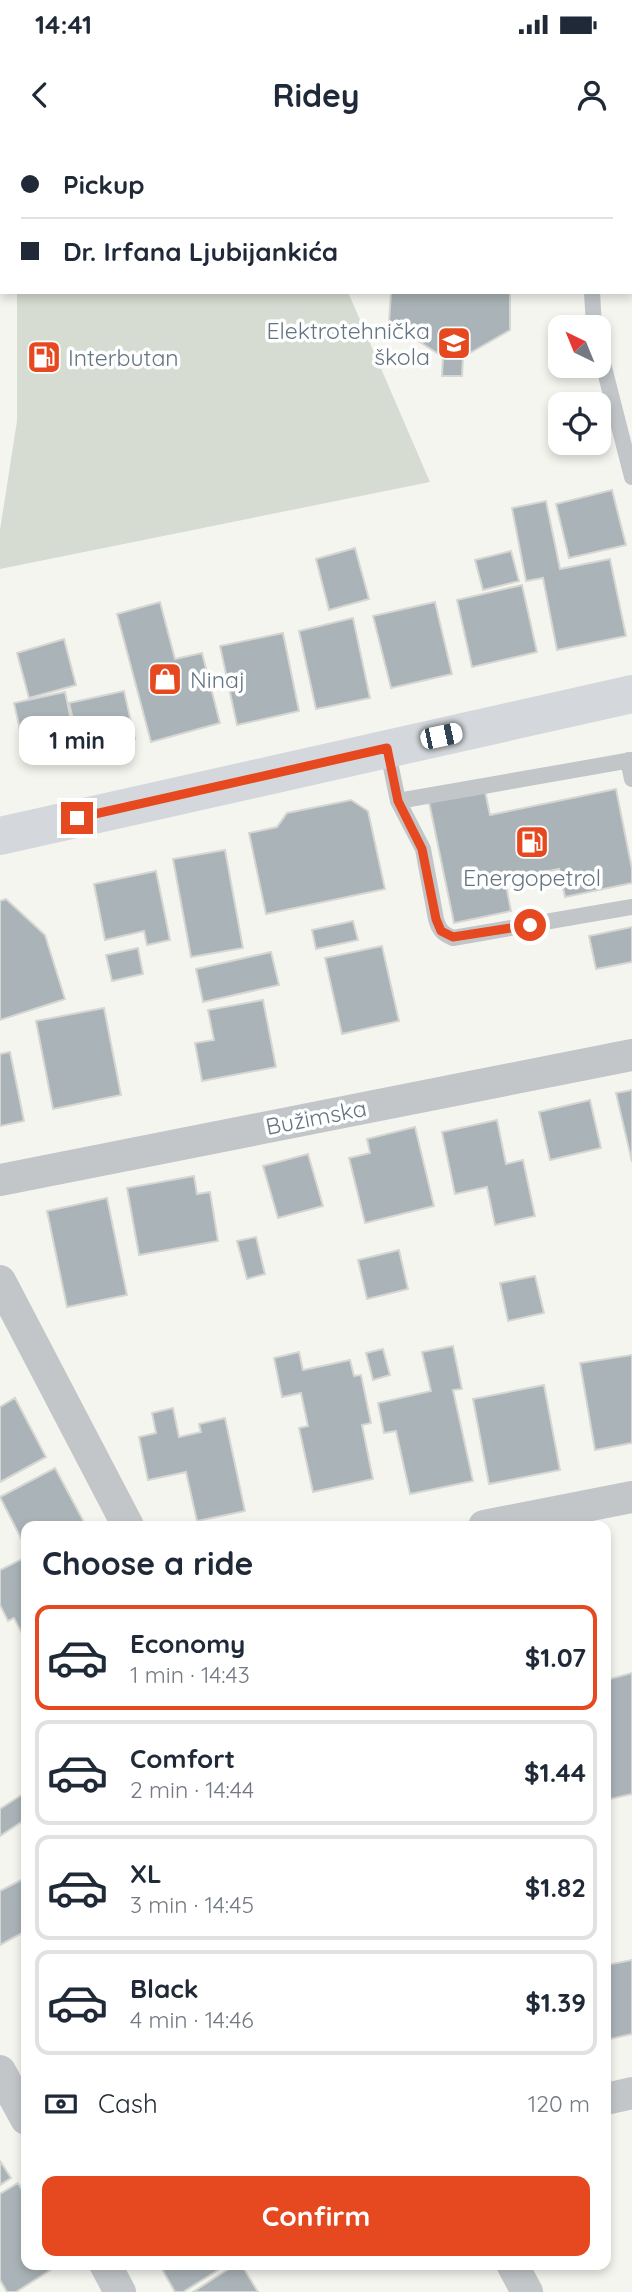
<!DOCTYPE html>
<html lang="en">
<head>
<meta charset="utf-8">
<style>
  :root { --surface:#fff; --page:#f6f6f7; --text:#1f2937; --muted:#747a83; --line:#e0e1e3; --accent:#e6491f }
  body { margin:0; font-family:Quicksand,sans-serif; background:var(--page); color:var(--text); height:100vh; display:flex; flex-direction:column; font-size:26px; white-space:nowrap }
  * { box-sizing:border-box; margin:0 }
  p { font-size:23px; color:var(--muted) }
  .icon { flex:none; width:38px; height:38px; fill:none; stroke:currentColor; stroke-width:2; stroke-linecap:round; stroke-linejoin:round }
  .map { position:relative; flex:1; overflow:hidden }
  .panel { position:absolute; left:21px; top:1381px; width:590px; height:749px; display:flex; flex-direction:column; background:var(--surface); border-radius:14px; box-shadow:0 4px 10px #0003 }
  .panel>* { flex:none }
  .top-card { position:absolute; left:0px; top:0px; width:634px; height:154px; box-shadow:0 4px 10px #0003; display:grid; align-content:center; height:154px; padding:0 21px; background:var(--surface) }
  .needle { width:46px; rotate:317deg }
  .controls { position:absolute; left:548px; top:175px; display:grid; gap:14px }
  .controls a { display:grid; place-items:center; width:63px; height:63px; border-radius:14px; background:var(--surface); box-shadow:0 4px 10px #0003; font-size:35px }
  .end { position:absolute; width:32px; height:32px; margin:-16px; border:9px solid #e6491f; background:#fff; box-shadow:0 0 0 4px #fff }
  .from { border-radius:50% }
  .bubble { position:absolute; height:49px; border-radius:14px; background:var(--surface); box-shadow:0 4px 10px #0003; font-size:23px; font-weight:700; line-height:49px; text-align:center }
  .car { position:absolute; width:21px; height:42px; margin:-21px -10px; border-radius:9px; box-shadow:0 0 5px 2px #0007; background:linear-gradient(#fff 24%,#345 0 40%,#fff 0 76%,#345 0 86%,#fff 0) }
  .top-card b { display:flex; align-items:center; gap:24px; height:66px; font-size:26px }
  .top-card b+b { border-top:2px solid var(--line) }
  .top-card i { width:18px; height:18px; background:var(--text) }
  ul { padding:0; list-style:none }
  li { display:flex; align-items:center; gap:21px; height:105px; margin:0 14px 10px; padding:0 7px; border:4px solid var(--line); border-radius:14px }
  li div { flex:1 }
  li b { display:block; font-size:26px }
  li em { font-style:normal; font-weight:700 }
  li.active { border-color:var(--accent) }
  li>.icon { width:63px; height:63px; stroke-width:1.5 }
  h2 { padding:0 21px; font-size:32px; line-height:84px }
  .pay { display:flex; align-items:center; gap:18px; height:77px; padding:0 21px; font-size:26px }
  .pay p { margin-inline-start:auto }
  .action { display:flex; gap:14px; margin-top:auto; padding:14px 21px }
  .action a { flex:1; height:80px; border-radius:14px; background:var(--accent); color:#fff; font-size:28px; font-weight:700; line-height:80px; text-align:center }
  .status { display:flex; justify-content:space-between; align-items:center; height:49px; padding:0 35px; background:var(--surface); direction:ltr }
  .status svg { height:19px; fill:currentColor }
  header { display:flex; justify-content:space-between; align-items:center; height:91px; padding:0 21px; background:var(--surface); font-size:32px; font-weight:700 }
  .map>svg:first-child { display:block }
  .green { fill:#d6dcd1 }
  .building { fill:#aab3b7; stroke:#d6d6d3; stroke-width:2 }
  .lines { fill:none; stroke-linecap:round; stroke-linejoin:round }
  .service { stroke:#c2c6c9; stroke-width:16 }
  .minor { stroke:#c2c6c9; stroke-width:32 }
  .secondary { stroke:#d4d8dc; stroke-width:38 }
  .route { stroke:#e6491f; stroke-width:9 }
  .labels { text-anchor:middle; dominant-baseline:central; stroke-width:7; stroke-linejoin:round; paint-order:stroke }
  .poi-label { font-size:23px; fill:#637582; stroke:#fff; text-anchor:start }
  .street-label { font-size:23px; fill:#637582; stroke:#fff }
</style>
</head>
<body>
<div class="status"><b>14:41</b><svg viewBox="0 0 49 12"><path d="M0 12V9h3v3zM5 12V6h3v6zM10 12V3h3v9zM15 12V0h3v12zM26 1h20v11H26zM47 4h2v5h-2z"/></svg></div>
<header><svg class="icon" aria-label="back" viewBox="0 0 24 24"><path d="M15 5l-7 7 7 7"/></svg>Ridey<svg class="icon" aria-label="person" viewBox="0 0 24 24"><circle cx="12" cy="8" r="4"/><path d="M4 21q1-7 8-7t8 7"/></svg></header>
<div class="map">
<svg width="632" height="2152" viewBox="0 0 632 2152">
  <rect width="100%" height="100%" fill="#f5f5f0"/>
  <path class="green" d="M 17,0 L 311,0 L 312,2 L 17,2 Z
    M 17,152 L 348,152 L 430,342 L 0,429 L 0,390 L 17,281 Z"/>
  <path class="building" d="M 403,0 L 513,0 L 402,2 Z
    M 391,152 L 510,152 L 510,190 L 463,217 L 462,236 L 442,236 L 443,217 L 389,182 Z
    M 612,350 L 626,405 L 569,418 L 556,364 Z
    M 546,361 L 560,429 L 610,419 L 626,496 L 557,510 L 543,438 L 526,441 L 512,368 Z
    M 355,408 L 369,459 L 329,470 L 316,419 Z
    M 511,411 L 519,441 L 483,450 L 475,420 Z
    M 522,445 L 537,512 L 472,527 L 457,460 Z
    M 160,462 L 175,519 L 202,513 L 220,583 L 151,602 L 117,474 Z
    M 435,462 L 452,534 L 391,548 L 373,476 Z
    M 353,478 L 370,558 L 316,569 L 299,491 Z
    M 283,493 L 299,571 L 237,585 L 220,506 Z
    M 64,499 L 76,545 L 29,558 L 17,513 Z
    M 124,551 L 135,599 L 81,612 L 69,563 Z
    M 65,552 L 78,612 L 27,623 L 14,563 Z
    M 616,649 L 632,729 L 632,743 L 565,757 L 559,729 L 505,740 L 511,771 L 454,783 L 429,662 L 485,651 L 490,675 Z
    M 351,660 L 368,671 L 385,749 L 266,774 L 249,693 L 277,687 L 287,673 Z
    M 225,710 L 243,808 L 191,817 L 173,719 Z
    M 156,731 L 170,800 L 147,805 L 144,791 L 105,800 L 94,744 Z
    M 6,759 L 45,795 L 65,859 L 0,880 L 0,761 Z
    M 353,781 L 358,800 L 316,809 L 312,790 Z
    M 632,787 L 632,822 L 596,829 L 589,796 Z
    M 382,806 L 399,881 L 342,894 L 325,818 Z
    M 138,808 L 143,834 L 112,841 L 106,815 Z
    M 271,812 L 279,845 L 203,862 L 196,829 Z
    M 263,860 L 276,927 L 202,941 L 195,903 L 214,900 L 208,870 Z
    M 104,868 L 121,955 L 53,969 L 36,881 Z
    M 10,912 L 24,981 L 0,986 L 0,914 Z
    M 632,950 L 632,1022 L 616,953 Z
    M 590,960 L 601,1008 L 550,1020 L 539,972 Z
    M 497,980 L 506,1024 L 523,1020 L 535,1076 L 495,1085 L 487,1047 L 455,1054 L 442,992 Z
    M 415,987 L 434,1066 L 365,1083 L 349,1018 L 370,1013 L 367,999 Z
    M 308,1014 L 323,1066 L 278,1078 L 263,1026 Z
    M 194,1036 L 197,1054 L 210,1052 L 218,1101 L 139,1115 L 127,1048 Z
    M 107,1058 L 127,1155 L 67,1167 L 47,1071 Z
    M 256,1097 L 265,1134 L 247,1139 L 237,1101 Z
    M 399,1110 L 408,1149 L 367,1159 L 358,1120 Z
    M 535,1136 L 544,1173 L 508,1181 L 500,1143 Z
    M 453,1206 L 462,1249 L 453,1250 L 473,1341 L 410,1354 L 396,1291 L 384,1293 L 378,1263 L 431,1251 L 422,1212 Z
    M 383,1209 L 390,1235 L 373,1240 L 366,1213 Z
    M 299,1212 L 303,1230 L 350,1220 L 354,1236 L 361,1235 L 371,1283 L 362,1285 L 373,1339 L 313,1352 L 299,1288 L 308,1286 L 301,1253 L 282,1257 L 274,1218 Z
    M 632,1215 L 632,1303 L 595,1310 L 580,1223 Z
    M 544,1245 L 560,1330 L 489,1344 L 473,1259 Z
    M 15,1258 L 46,1317 L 0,1342 L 0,1267 Z
    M 173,1268 L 179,1297 L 201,1292 L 199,1284 L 225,1278 L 245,1371 L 197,1381 L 186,1332 L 148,1340 L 139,1297 L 156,1293 L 152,1273 Z
    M 55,1328 L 85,1384 L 26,1386 L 26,1408 L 0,1357 Z
    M 26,1417 L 26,1501 L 14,1478 L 8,1481 L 0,1465 L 0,1430 Z
    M 632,1533 L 632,1654 L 606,1660 L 606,1540 Z
    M 26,1652 L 26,1679 L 0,1696 L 0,1669 Z
    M 25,1738 L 26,1791 L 0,1805 L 0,1751 Z
    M 632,1820 L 632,1894 L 606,1900 L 606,1825 Z
    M 0,2021 L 11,2038 L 0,2045 Z
    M 18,2043 L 26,2057 L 26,2124 L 60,2124 L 16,2152 L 7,2152 L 0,2140 L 0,2054 Z
    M 159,2124 L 228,2124 L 183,2152 L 175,2152 Z
    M 236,2124 L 241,2124 L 258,2152 L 193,2152 Z"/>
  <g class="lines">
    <path class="service" d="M 583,2 L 583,0
      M 592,152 L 594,187
      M 598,204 L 632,337
      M 387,608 L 398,661 L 423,709 L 436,779 C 439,790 443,794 453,798 L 632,767
      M 628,620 L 632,639
      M 398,661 L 632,620"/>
    <path class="minor" d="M 0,1040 L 632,915
      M 0,1141 L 128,1386
      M 484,1386 L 632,1357
      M 0,1931 L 26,1979
      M 606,1959 L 632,1953
      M 105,2124 L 120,2152
      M 512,2124 L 527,2152"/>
    <path class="secondary" d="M 0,696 L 632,554"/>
  </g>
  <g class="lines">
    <path class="route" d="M 77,678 L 387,608 L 398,661 L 422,709 L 436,779 L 441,791 L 453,797 L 530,785"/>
  </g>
  <defs>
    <g id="school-square" transform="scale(1.75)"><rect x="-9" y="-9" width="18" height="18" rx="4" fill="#e6491f" stroke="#fff"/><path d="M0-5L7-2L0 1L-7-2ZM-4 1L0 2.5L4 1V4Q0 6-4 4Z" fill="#fff"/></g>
    <g id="fuel-square" transform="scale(1.75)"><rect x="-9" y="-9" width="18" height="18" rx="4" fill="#e6491f" stroke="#fff"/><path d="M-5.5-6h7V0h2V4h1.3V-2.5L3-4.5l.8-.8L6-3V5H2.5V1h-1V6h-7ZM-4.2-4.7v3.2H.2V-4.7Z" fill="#fff"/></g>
    <g id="shop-square" transform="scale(1.75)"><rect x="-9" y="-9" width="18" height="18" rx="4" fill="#e6491f" stroke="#fff"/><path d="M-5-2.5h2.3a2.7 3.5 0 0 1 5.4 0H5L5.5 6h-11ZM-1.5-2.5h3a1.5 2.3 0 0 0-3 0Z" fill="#fff"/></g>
  </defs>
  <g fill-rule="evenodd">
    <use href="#school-square" x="454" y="203"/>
    <use href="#fuel-square" x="44" y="217"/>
    <use href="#shop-square" x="165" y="539"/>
    <use href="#fuel-square" x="532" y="702"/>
  </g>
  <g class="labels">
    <g class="poi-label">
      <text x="430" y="190" text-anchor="end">Elektrotehnička<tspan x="430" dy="26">škola</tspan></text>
      <text x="68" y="217">Interbutan</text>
      <text x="190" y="539">Ninaj</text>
      <text x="532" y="737" text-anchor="middle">Energopetrol</text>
    </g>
    <g class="street-label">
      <text transform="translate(316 977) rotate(-11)">Bužimska</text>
    </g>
  </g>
</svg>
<div class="controls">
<a><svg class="needle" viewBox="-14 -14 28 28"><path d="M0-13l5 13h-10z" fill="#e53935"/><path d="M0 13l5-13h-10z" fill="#747a83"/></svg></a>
<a><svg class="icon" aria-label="locate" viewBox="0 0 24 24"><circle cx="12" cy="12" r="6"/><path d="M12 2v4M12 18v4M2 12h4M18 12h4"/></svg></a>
</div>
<i class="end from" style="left:530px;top:785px"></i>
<i class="end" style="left:77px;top:678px"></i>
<div class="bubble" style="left:19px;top:576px;width:116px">1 min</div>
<i class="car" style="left:441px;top:596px;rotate:78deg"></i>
<div class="top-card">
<b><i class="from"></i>Pickup</b>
<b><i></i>Dr. Irfana Ljubijankića</b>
</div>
<section class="panel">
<h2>Choose a ride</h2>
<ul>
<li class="active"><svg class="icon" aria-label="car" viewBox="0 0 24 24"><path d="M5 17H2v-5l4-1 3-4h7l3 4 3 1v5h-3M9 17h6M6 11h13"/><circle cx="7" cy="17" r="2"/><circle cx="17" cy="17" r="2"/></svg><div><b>Economy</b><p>1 min · 14:43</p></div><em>$1.07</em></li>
<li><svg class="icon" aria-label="car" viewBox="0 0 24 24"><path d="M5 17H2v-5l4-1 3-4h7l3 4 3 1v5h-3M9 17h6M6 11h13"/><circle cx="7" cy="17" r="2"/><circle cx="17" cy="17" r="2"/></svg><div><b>Comfort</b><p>2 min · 14:44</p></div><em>$1.44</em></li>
<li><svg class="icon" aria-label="car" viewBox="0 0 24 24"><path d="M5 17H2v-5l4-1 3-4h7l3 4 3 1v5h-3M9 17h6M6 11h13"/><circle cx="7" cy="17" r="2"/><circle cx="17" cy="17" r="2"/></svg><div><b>XL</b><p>3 min · 14:45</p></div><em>$1.82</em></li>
<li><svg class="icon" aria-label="car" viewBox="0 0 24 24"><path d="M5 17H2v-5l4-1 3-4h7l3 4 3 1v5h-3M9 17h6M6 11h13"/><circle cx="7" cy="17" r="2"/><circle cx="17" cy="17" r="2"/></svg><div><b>Black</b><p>4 min · 14:46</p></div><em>$1.39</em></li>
</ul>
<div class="pay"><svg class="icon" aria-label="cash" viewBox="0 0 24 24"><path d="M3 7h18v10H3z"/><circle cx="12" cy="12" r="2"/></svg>Cash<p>120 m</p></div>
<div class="action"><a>Confirm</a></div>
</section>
</div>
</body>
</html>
